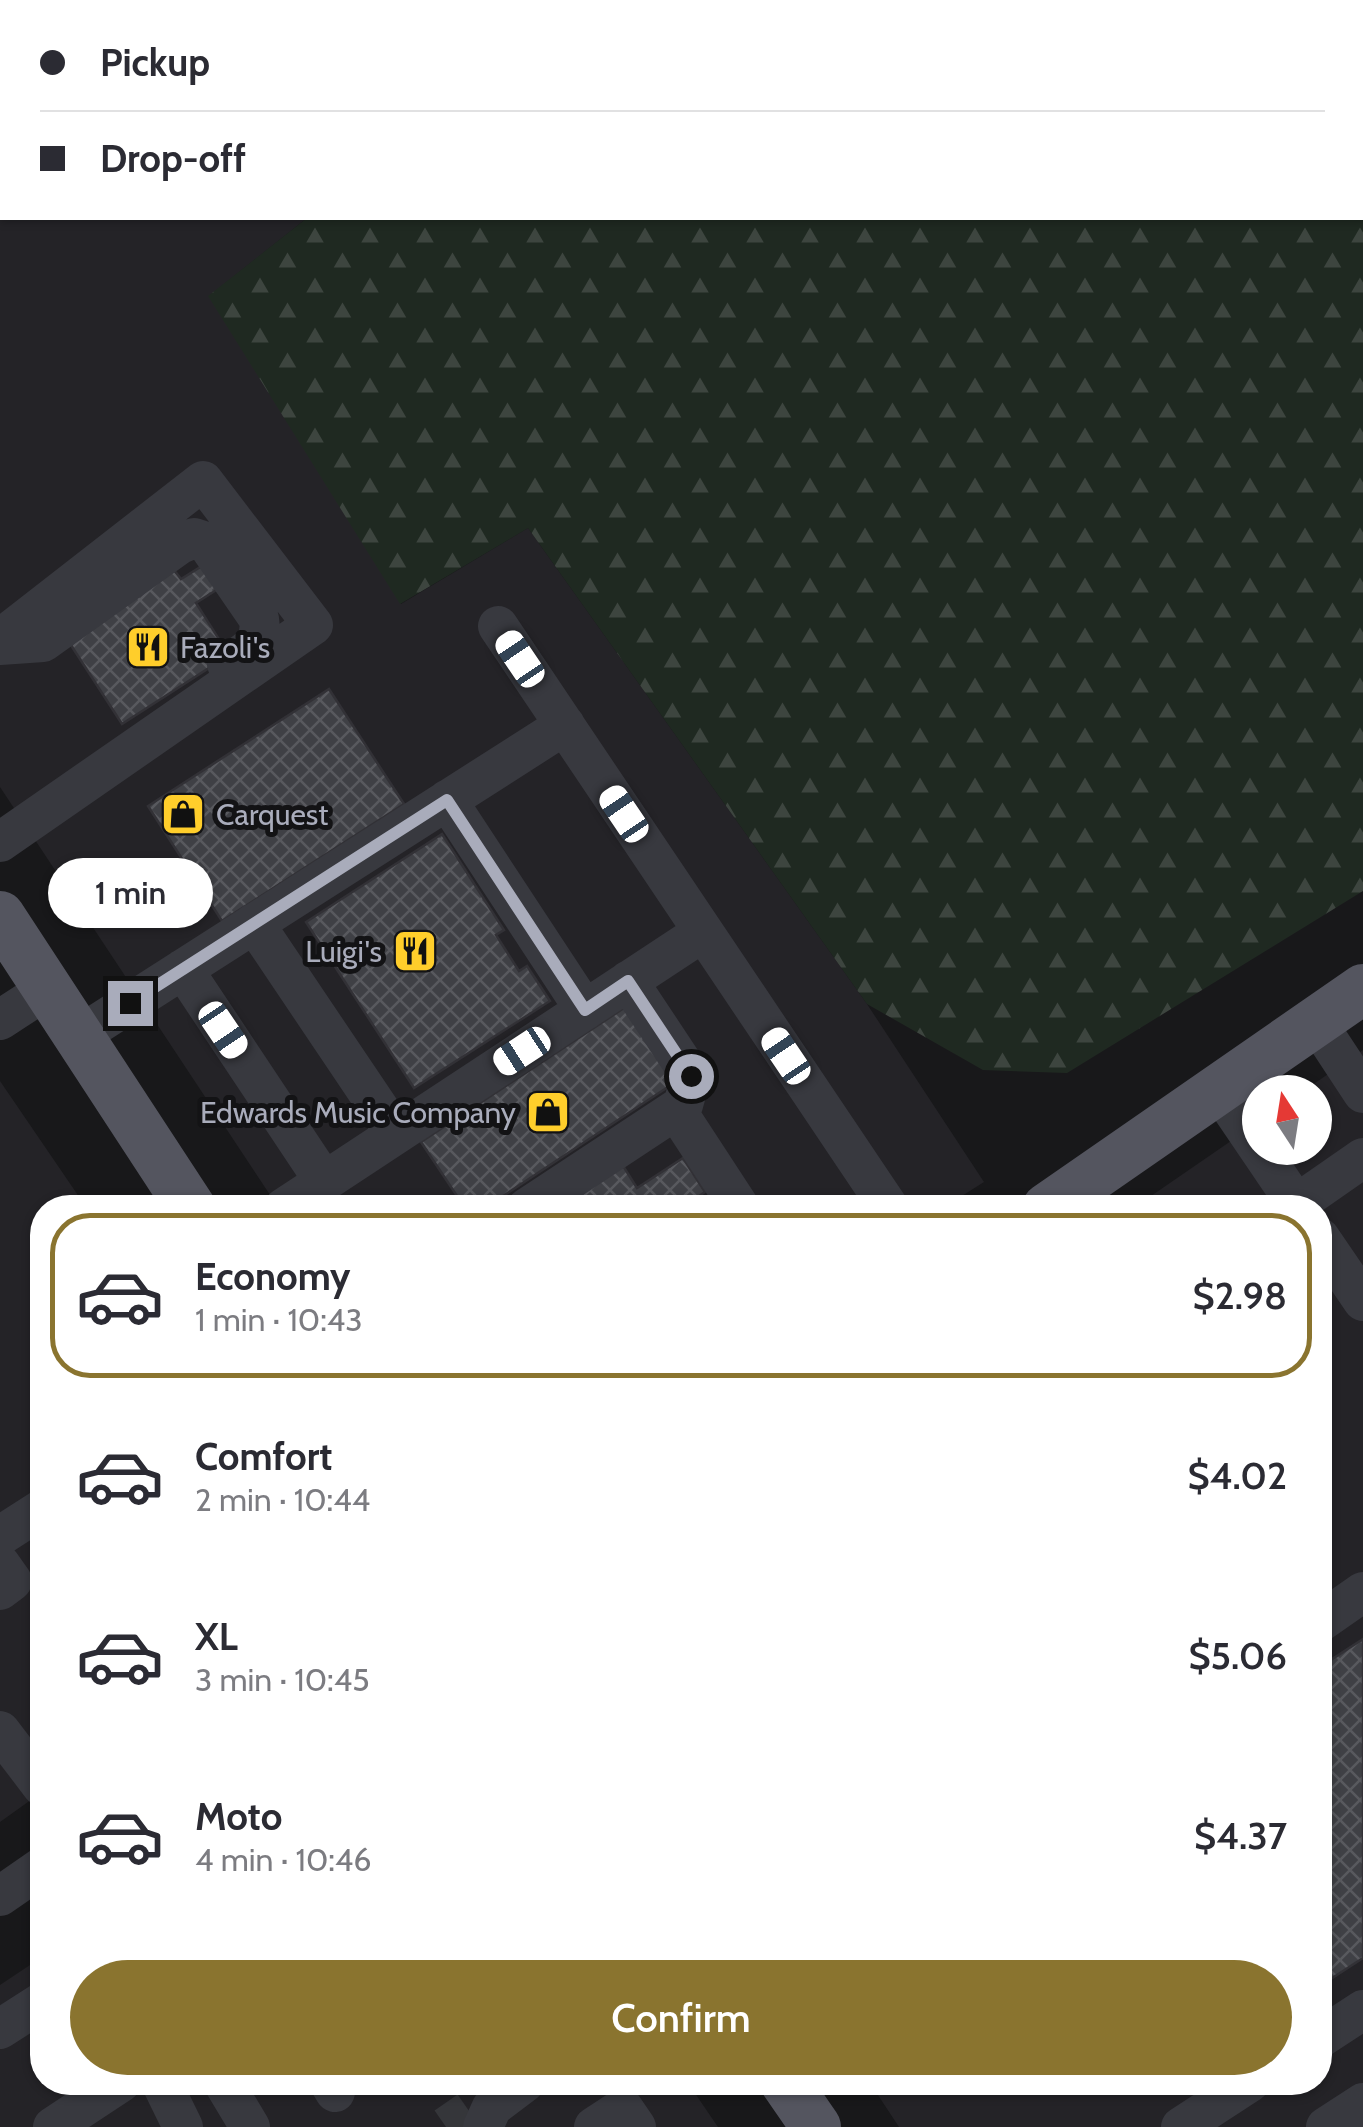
<!DOCTYPE html>
<html lang="en">
<head>
<meta charset="utf-8">
<style>
  :root { --surface:#fff; --page:#f7f7f7; --text:#2b2b33; --muted:#7c7c81; --line:#e1e1e2; --accent:#8a742f }
  body { margin:0; font-family:Cabin,sans-serif; background:var(--page); color:var(--text); height:100vh; display:flex; flex-direction:column; font-size:38px; white-space:nowrap }
  * { box-sizing:border-box; margin:0 }
  p { font-size:32px; color:var(--muted) }
  .icon { flex:none; width:55px; height:55px; fill:none; stroke:currentColor; stroke-width:2; stroke-linecap:round; stroke-linejoin:round }
  .map { position:relative; flex:1; overflow:hidden }
  .sheet { position:absolute; left:30px; top:1195px; width:1302px; height:900px; display:flex; flex-direction:column; background:var(--surface); border-radius:40px; box-shadow:0 2px 8px #0004 }
  .sheet>* { flex:none }
  .hud { position:absolute; left:0px; top:0px; width:1365px; height:220px; box-shadow:0 2px 8px #0004; display:grid; align-content:center; height:220px; padding:0 40px; background:var(--surface) }
  .needle { width:65px; rotate:348deg }
  .buttons { position:absolute; left:1242px; top:1075px; display:grid; gap:20px }
  .buttons a { display:grid; place-items:center; width:90px; height:90px; border-radius:50%; background:var(--surface); box-shadow:0 2px 8px #0004; font-size:50px }
  .end { position:absolute; width:45px; height:45px; margin:-22px; border:12px solid #a9acbb; background:#111; box-shadow:0 0 0 5px #111 }
  .from { border-radius:50% }
  .bubble { position:absolute; height:70px; border-radius:35px; background:var(--surface); box-shadow:0 2px 8px #0004; font-size:32px; font-weight:600; line-height:70px; text-align:center }
  .car { position:absolute; width:30px; height:60px; margin:-30px -15px; border-radius:12px; box-shadow:0 0 8px 2px #0007; background:linear-gradient(#fff 24%,#345 0 40%,#fff 0 76%,#345 0 86%,#fff 0) }
  .hud b { display:flex; align-items:center; gap:35px; height:95px; font-size:38px }
  .hud b+b { border-top:2px solid var(--line) }
  .hud i { width:25px; height:25px; background:var(--text) }
  ul { padding:18px 0 0; list-style:none }
  li { display:flex; align-items:center; gap:30px; height:165px; margin:0 20px 15px; padding:0 20px; border:5px solid transparent; border-radius:40px }
  li div { flex:1 }
  li b { display:block; font-size:38px }
  li em { font-style:normal; font-weight:600 }
  li.current { border-color:var(--accent) }
  li>.icon { width:90px; height:90px; stroke-width:1.5 }
  .button { display:flex; gap:20px; margin-top:auto; padding:20px 40px }
  .button a { flex:1; height:115px; border-radius:60px; background:var(--accent); color:#fff; font-size:40px; font-weight:600; line-height:115px; text-align:center }
  .map>svg:first-child { display:block }
  .built { fill:#242327 }
  .forest { fill:url(#forest-firs) }
  .building { fill:url(#building-cross-hatch); stroke:#323136; stroke-width:2.5 }
  .lines { fill:none; stroke-linecap:round; stroke-linejoin:round }
  .minor-tunnel { stroke:#35363a; stroke-width:40; stroke-dasharray:40 20; stroke-linecap:butt }
  .minor { stroke:#38393f; stroke-width:40 }
  .major { stroke:#54555f; stroke-width:50 }
  .route { stroke:#a9acbb; stroke-width:12 }
  .labels { text-anchor:middle; dominant-baseline:central; stroke-width:10; stroke-linejoin:round; paint-order:stroke }
  .poi-label { font-size:30px; fill:#a9acbb; stroke:#131315; text-anchor:start }
</style>
</head>
<body>
<div class="map">
<svg width="1363" height="2127" viewBox="0 0 1363 2127">
  <defs>
    <pattern id="forest-firs" width="22" height="20" patternUnits="userSpaceOnUse" patternTransform="scale(2.5)"><rect width="22" height="20" fill="#1f2921"/><path d="M5 1l3.5 6h-7zM16 11l3.5 6h-7z" fill="#3d453f"/></pattern>
    <pattern id="building-cross-hatch" width="8" height="8" patternUnits="userSpaceOnUse" patternTransform="scale(2.5)"><rect width="8" height="8" fill="#3f4045"/><path d="M0 0l8 8M0 8l8-8" fill="none" stroke="#58595e"/></pattern>
  </defs>
  <rect width="100%" height="100%" fill="#18181a"/>
  <path class="built" d="M 0,0 L 474,0 L 2,2 L 2,218 L 307,218 L 209,296 L 401,604 L 528,528 L 867,1004 L 984,1182 L 943,1208 L 278,1207 L 0,787 Z
    M 1363,1050 L 1363,2127 L 899,2127 L 870,2083 L 1320,2082 L 1320,1208 L 1135,1207 L 1260,1121 L 1260,1148 L 1315,1148 L 1315,1092 L 1302,1092 Z
    M 0,1081 L 86,1207 L 42,1208 L 42,1792 L 0,1822 Z
    M 42,1957 L 42,2082 L 688,2083 L 718,2127 L 0,2127 L 0,1985 Z"/>
  <path class="forest" d="M 474,0 L 1363,0 L 1363,891 L 1067,1073 L 983,1070 L 867,1004 L 528,528 L 400,604 L 208,296 L 307,218 L 1362,218 L 1362,2 L 473,2 Z"/>
  <path class="building" d="M 0,0 L 55,2 L 2,2 L 0,95 Z
    M 202,566 L 218,589 L 196,603 L 229,655 L 122,724 L 67,639 L 174,570 L 181,579 Z
    M 329,689 L 404,804 L 222,921 L 148,806 Z
    M 442,834 L 504,930 L 496,935 L 519,971 L 527,966 L 550,1001 L 414,1088 L 306,922 Z
    M 624,1008 L 674,1083 L 485,1208 L 465,1208 L 421,1142 Z
    M 683,1158 L 705,1192 L 682,1208 L 549,1208 L 620,1161 L 637,1188 Z
    M 1363,1639 L 1363,1958 L 1320,1986 L 1320,1667 Z"/>
  <g class="lines">
    <path class="minor-tunnel" d="M 446,2127 L 469,2111"/>
    <path class="minor" d="M 154,2 L 156,0
      M 0,172 L 2,169
      M 498,626 L 889,1208
      M 0,639 L 203,481 L 313,625 L 0,842
      M 0,645 L 43,642 L 180,544 L 194,538 L 206,542 L 259,619 C 263,645 246,651 227,664
      M 447,800 L 585,1010
      M 254,923 L 396,1134
      M 183,969 L 324,1181
      M 0,1020 L 46,990
      M 1317,1023 L 1363,1093
      M 77,1037 L 565,725
      M 1219,1090 L 1299,1208
      M 676,1110 L 740,1208
      M 284,1208 L 703,932
      M 527,1208 L 683,1105 L 691,1076 L 628,981
      M 1291,1208 L 1363,1158
      M 1320,1238 L 1363,1301
      M 0,1536 L 42,1509
      M 0,1564 L 12,1581 L 0,1590
      M 1320,1622 L 1363,1592
      M 0,1731 L 42,1786
      M 0,1896 L 42,1867
      M 0,2029 L 42,2002
      M 1320,2038 L 1363,2010
      M 161,2082 L 183,2127
      M 223,2082 L 250,2127
      M 329,2082 L 335,2092
      M 53,2127 L 121,2082
      M 483,2127 L 492,2107 L 525,2082
      M 594,2127 L 623,2108 L 636,2127
      M 1181,2127 L 1250,2082
      M 1326,2127 L 1363,2103"/>
    <path class="major" d="M 0,916 L 191,1208
      M 1047,1208 L 1363,989
      M 785,2082 L 816,2127"/>
  </g>
  <g class="lines">
    <path class="route" d="M 130,1003 L 447,800 L 585,1010 L 628,981 L 691,1076"/>
  </g>
  <defs>
    <g id="restaurant-square" transform="scale(2.25)"><rect x="-9" y="-9" width="18" height="18" rx="4" fill="#ffce2b" stroke="#131315"/><path d="M-5-6h1v4h1v-4h1v4h1v-4h1v5L-1.5 .5V6h-2V.5L-5-1ZM5-6V6H3V1.5H1.5Q1.5-4 5-6Z" fill="#111"/></g>
    <g id="shop-square" transform="scale(2.25)"><rect x="-9" y="-9" width="18" height="18" rx="4" fill="#ffce2b" stroke="#131315"/><path d="M-5-2.5h2.3a2.7 3.5 0 0 1 5.4 0H5L5.5 6h-11ZM-1.5-2.5h3a1.5 2.3 0 0 0-3 0Z" fill="#111"/></g>
  </defs>
  <g fill-rule="evenodd">
    <use href="#restaurant-square" x="148" y="647"/>
    <use href="#shop-square" x="183" y="814"/>
    <use href="#restaurant-square" x="415" y="951"/>
    <use href="#shop-square" x="548" y="1112"/>
  </g>
  <g class="labels">
    <g class="poi-label">
      <text x="180" y="647">Fazoli's</text>
      <text x="216" y="814">Carquest</text>
      <text x="382" y="951" text-anchor="end">Luigi's</text>
      <text x="516" y="1112" text-anchor="end">Edwards Music Company</text>
    </g>
  </g>
</svg>
<div class="buttons">
<a><svg class="needle" viewBox="-14 -14 28 28"><path d="M0-13l5 13h-10z" fill="#e53935"/><path d="M0 13l5-13h-10z" fill="#7c7c81"/></svg></a>
</div>
<i class="end from" style="left:691px;top:1076px"></i>
<i class="end" style="left:130px;top:1003px"></i>
<div class="bubble" style="left:48px;top:858px;width:165px">1 min</div>
<i class="car" style="left:520px;top:659px;rotate:326deg"></i>
<i class="car" style="left:624px;top:814px;rotate:326deg"></i>
<i class="car" style="left:223px;top:1030px;rotate:146deg"></i>
<i class="car" style="left:522px;top:1051px;rotate:237deg"></i>
<i class="car" style="left:786px;top:1056px;rotate:326deg"></i>
<div class="hud">
<b><i class="from"></i>Pickup</b>
<b><i></i>Drop-off</b>
</div>
<section class="sheet">
<ul>
<li class="current"><svg class="icon" aria-label="car" viewBox="0 0 24 24"><path d="M5 17H2v-5l4-1 3-4h7l3 4 3 1v5h-3M9 17h6M6 11h13"/><circle cx="7" cy="17" r="2"/><circle cx="17" cy="17" r="2"/></svg><div><b>Economy</b><p>1 min · 10:43</p></div><em>$2.98</em></li>
<li><svg class="icon" aria-label="car" viewBox="0 0 24 24"><path d="M5 17H2v-5l4-1 3-4h7l3 4 3 1v5h-3M9 17h6M6 11h13"/><circle cx="7" cy="17" r="2"/><circle cx="17" cy="17" r="2"/></svg><div><b>Comfort</b><p>2 min · 10:44</p></div><em>$4.02</em></li>
<li><svg class="icon" aria-label="car" viewBox="0 0 24 24"><path d="M5 17H2v-5l4-1 3-4h7l3 4 3 1v5h-3M9 17h6M6 11h13"/><circle cx="7" cy="17" r="2"/><circle cx="17" cy="17" r="2"/></svg><div><b>XL</b><p>3 min · 10:45</p></div><em>$5.06</em></li>
<li><svg class="icon" aria-label="car" viewBox="0 0 24 24"><path d="M5 17H2v-5l4-1 3-4h7l3 4 3 1v5h-3M9 17h6M6 11h13"/><circle cx="7" cy="17" r="2"/><circle cx="17" cy="17" r="2"/></svg><div><b>Moto</b><p>4 min · 10:46</p></div><em>$4.37</em></li>
</ul>
<div class="button"><a>Confirm</a></div>
</section>
</div>
</body>
</html>
